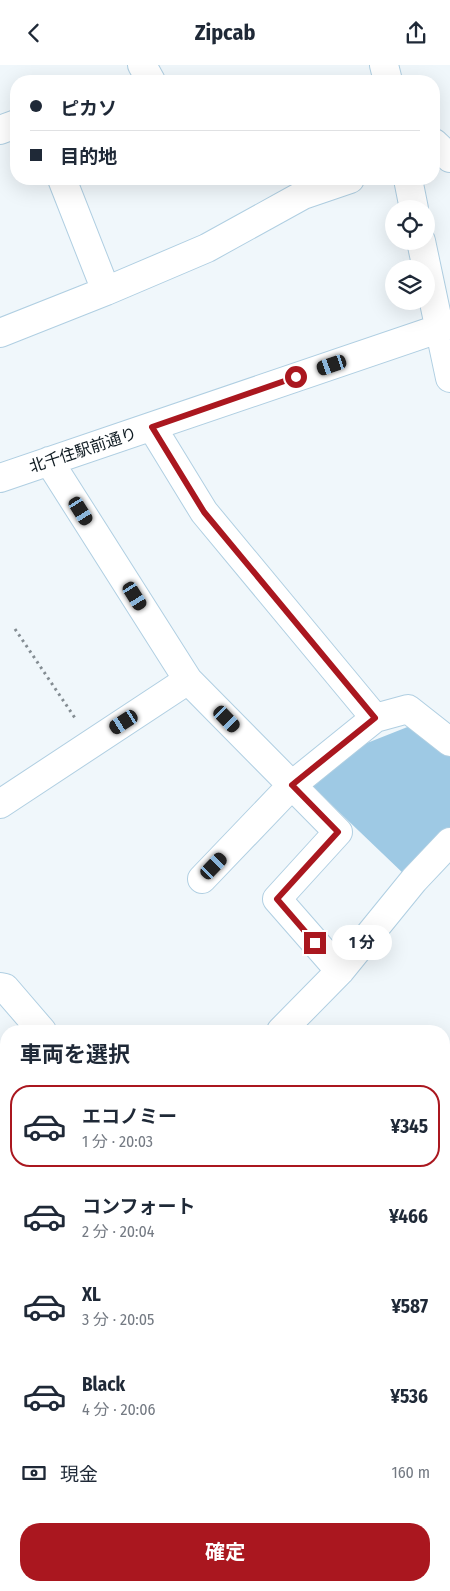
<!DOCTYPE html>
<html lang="ja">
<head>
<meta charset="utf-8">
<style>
  :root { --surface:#fff; --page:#f2f2f3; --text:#1f2937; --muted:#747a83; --line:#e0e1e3; --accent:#aa171f }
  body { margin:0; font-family:"Fira Sans Condensed","Noto Sans JP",sans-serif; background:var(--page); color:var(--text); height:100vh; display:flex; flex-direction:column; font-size:19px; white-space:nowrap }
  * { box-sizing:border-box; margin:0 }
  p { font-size:16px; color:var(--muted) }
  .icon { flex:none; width:28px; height:28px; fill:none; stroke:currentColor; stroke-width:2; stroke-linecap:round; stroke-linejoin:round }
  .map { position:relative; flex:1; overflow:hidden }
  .drawer { position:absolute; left:0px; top:960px; width:450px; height:566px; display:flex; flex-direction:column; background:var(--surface); border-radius:20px 20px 0 0; box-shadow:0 5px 20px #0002 }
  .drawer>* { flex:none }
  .hud { position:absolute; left:10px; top:10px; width:430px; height:110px; border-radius:20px; box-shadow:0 5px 20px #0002; display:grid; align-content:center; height:110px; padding:0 20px; background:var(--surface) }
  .buttons { position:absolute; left:385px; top:135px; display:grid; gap:10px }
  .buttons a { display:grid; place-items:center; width:50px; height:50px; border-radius:50%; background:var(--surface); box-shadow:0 5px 20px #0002; font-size:25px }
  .end { position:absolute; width:22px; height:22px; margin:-11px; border:6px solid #aa171f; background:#fff; box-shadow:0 0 0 2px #fff }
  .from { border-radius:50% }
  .bubble { position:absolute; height:35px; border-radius:18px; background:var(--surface); box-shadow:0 5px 20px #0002; font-size:16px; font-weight:700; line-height:35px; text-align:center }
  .car { position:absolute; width:15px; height:30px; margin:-15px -8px; border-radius:6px; box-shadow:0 0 4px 1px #0007; background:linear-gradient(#222 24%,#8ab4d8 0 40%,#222 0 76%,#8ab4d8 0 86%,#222 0) }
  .hud b { display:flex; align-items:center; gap:18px; height:48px; font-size:19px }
  .hud b+b { border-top:1px solid var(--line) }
  .hud i { width:12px; height:12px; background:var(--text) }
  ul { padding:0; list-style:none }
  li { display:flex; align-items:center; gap:15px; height:82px; margin:0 10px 8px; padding:0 10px; border:2px solid transparent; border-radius:20px }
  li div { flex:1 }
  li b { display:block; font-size:19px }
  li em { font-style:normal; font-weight:700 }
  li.current { border-color:var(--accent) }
  li>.icon { width:45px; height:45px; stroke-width:1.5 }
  h2 { padding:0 20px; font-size:22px; line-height:60px }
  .pay { display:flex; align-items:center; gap:12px; height:55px; padding:0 20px; font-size:19px }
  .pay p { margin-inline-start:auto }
  .cta { display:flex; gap:10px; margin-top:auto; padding:10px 20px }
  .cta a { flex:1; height:58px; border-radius:20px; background:var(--accent); color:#fff; font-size:20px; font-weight:700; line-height:58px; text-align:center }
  header { display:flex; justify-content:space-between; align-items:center; height:65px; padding:0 20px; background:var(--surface); font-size:22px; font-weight:700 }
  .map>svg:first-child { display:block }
  .green { fill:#9ec9e4 }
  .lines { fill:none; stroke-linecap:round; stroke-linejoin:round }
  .minor-casing { stroke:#b0cfe2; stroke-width:30 }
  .path { stroke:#848d93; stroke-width:3; stroke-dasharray:2.5 4; stroke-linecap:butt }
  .minor { stroke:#fff; stroke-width:28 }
  .route { stroke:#aa171f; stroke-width:6 }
  .labels { text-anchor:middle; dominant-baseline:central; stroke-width:5; stroke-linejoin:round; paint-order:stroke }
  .street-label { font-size:16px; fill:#0e1a21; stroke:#fff }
</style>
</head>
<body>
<header><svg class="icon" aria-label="back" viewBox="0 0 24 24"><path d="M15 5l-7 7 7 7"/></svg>Zipcab<svg class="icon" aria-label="share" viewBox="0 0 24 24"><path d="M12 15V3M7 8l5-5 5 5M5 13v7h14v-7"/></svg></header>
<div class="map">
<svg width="450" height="1526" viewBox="0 0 450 1526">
  <rect width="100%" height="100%" fill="#f0f7fb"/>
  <path class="green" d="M 410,661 L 450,690 L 450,766 L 406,811 L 313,722 L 362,680 Z
    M 450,1459 L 450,1502 L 444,1505 L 444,1461 Z
    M 450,1514 L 450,1526 L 434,1526 L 432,1523 L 438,1520 L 444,1520 L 444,1517 Z
    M 348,1520 L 413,1520 L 400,1526 L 352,1526 Z"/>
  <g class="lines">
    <g class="minor-casing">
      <path id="minor" d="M 142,0 L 151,16
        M 384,0 L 388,16
        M 0,65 L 16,59
        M 434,78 L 450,93
        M 62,114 L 106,226
        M 408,114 L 414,144
        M 421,176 L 450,313
        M 0,268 L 106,226 L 207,183 L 303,130 L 350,114
        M 152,362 L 204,447 L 375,653 L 408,644 L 450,677
        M 49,396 L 188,615 L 338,767 L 277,834 L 340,906
        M 0,413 L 450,260
        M 0,739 L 188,615
        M 202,814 L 292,720 L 375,653
        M 0,922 L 5,923 L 42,966
        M 281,966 L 340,906 L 414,815 L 450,777
        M 444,1023 L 450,1020
        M 0,1160 L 6,1157
        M 444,1342 L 450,1339
        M 0,1385 L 6,1384
        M 444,1388 L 450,1406
        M 280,1520 L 283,1526
        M 77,1526 L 93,1520"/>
    </g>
    <path class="path" d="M 15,564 L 75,653
      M 444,1513 L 450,1509
      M 418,1526 L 430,1520"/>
    <use href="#minor" class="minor"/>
  </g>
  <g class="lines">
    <path class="route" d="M 296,312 L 152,362 L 204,447 L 375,653 L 292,720 L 338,767 L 277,834 L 315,878"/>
  </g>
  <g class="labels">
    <g class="street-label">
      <text transform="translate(83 385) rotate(-18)">北千住駅前通り</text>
    </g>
  </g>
</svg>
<div class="buttons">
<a><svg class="icon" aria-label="locate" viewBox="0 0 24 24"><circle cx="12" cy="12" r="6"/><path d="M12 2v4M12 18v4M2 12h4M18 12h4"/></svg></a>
<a><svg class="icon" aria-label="layers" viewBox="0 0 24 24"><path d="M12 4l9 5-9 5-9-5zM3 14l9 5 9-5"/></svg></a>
</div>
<i class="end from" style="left:296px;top:312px"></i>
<i class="end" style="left:315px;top:878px"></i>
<div class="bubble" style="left:332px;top:860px;width:60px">1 分</div>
<i class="car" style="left:332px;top:300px;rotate:251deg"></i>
<i class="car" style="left:81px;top:446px;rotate:148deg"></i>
<i class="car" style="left:135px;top:531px;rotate:148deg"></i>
<i class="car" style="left:227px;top:654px;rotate:136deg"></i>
<i class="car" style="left:124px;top:657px;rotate:237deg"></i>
<i class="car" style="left:214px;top:801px;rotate:44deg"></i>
<div class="hud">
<b><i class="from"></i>ピカソ</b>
<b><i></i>目的地</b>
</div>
<section class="drawer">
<h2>車両を選択</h2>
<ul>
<li class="current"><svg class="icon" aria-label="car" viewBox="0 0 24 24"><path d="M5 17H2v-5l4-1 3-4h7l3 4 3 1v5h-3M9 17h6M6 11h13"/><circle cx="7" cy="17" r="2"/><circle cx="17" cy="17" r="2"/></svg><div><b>エコノミー</b><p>1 分 · 20:03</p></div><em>¥345</em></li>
<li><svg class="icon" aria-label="car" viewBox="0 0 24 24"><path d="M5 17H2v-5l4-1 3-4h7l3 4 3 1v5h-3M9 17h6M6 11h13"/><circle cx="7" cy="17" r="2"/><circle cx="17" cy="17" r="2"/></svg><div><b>コンフォート</b><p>2 分 · 20:04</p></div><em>¥466</em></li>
<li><svg class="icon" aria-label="car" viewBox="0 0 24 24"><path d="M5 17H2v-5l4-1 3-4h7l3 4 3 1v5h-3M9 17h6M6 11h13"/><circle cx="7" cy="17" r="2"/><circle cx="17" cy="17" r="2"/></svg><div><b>XL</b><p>3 分 · 20:05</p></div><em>¥587</em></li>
<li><svg class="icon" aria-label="car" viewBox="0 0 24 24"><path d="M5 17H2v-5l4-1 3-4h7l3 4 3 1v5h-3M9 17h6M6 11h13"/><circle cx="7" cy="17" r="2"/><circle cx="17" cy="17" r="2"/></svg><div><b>Black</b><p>4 分 · 20:06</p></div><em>¥536</em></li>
</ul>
<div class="pay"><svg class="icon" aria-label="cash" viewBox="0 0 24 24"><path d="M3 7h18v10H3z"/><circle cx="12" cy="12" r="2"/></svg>現金<p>160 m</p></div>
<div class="cta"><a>確定</a></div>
</section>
</div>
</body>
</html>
